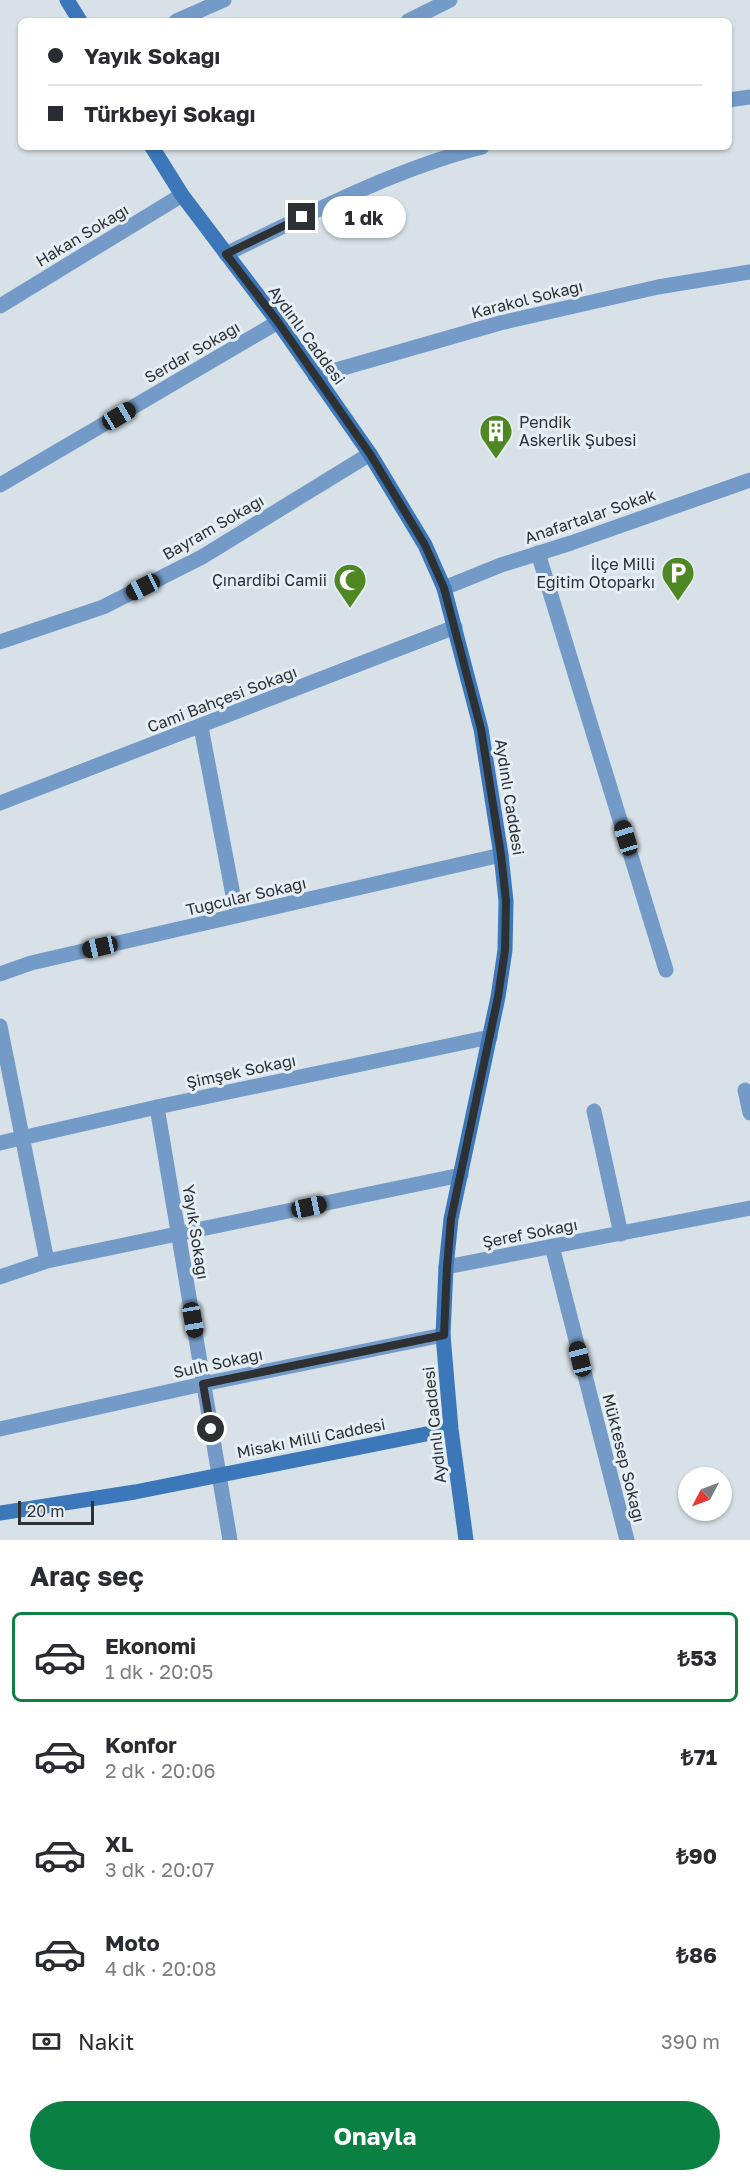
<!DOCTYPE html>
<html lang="tr">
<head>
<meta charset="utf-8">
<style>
  :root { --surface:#fff; --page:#f7f7f7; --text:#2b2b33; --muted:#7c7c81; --line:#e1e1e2; --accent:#0b8043 }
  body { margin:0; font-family:"Golos Text",sans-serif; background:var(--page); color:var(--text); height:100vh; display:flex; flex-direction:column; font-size:22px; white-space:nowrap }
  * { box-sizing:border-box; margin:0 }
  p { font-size:20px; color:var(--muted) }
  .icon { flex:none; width:33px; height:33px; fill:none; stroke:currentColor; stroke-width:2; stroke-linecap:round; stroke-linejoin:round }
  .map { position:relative; height:1540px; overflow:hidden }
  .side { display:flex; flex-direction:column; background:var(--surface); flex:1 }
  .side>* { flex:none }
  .top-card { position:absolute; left:18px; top:18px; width:714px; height:132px; border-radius:9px; box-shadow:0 2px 4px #0004; display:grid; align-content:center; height:132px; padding:0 30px; background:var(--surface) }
  .needle { width:39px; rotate:229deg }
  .tools { position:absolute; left:678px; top:1467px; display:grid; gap:12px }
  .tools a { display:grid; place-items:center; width:54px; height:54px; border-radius:50%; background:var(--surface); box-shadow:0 2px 4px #0004; font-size:30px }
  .scale { position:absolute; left:18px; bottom:15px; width:76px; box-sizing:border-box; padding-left:6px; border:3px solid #2d3133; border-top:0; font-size:16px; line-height:21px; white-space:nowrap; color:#2d3133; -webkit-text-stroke:4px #e4eef4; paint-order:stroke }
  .end { position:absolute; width:27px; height:27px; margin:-14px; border:8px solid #2d3133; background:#fff; box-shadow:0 0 0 3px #fff }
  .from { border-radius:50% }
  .bubble { position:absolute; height:42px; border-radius:21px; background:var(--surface); box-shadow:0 2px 4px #0004; font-size:20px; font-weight:700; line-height:42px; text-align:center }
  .car { position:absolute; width:18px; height:36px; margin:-18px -9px; border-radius:8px; box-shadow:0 0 4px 2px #0007; background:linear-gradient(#222 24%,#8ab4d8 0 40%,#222 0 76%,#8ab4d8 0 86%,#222 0) }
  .top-card b { display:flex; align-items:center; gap:21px; height:57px; font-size:22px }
  .top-card b+b { border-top:2px solid var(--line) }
  .top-card i { width:15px; height:15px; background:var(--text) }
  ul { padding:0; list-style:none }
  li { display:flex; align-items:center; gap:18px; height:90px; margin:0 12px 9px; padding:0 18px; border:3px solid transparent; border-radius:9px }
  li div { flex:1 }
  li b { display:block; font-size:22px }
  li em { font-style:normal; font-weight:700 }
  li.selected { border-color:var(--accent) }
  li>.icon { width:54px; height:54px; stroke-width:1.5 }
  h2 { padding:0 30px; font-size:27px; line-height:72px }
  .pay { display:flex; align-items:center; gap:15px; height:66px; padding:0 30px; font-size:22px }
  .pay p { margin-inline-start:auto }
  .action { display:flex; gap:12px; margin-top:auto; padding:12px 30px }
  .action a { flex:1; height:69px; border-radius:36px; background:var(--accent); color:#fff; font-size:24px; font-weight:700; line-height:69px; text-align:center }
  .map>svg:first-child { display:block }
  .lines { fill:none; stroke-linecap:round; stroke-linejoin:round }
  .lane { stroke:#749bc8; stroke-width:15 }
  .street { stroke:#749bc8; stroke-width:15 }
  .secondary { stroke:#3c77b9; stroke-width:15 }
  .route { stroke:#2d3133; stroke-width:8 }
  .labels { text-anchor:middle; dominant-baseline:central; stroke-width:6; stroke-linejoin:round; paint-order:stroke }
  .street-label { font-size:16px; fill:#2d3133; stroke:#e4eef4 }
  .poi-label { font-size:16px; fill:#2d3133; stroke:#e4eef4; text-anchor:end }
</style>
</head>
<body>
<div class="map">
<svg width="750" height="1540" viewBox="0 0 750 1540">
  <rect width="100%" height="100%" fill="#d7e1e7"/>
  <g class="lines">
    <path class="lane" d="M 538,553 L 666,970"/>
    <path class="street" d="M 176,21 L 224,0
      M 408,21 L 450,0
      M 729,100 L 750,97
      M 226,254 C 309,214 392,170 482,147
      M 0,306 L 182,195
      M 315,376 L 500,323 L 658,287 L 750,272
      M 0,485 L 278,322
      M 444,588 L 501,565 L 571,543 L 750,480
      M 0,642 L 103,607 L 202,557 L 370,454
      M 201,727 L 237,916
      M 0,803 L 455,627
      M 0,974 L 31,963 L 501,855
      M 0,1026 L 47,1261
      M 745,1090 L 750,1113
      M 157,1107 L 230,1540
      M 594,1111 L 621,1234
      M 0,1143 L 157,1107 L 490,1037
      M 552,1246 L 627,1540
      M 446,1267 L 750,1208
      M 0,1277 L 47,1261 L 461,1175
      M 0,1429 L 203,1384 L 443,1335"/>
    <path class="secondary" d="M 67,0 L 80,21
      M 152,147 L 182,195 L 278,322 L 370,454 L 425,545 L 444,588 L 481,729 L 501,855 L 506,901 L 505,950 L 498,997 L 451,1219 L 446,1267 L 443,1335 L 451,1429 L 466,1540
      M 0,1513 L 135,1492 L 451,1429"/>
  </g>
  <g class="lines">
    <path class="route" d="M 211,1429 L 203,1384 L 444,1335 L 447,1267 L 451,1219 L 498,997 L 505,950 L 506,901 L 501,855 L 481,729 L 444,588 L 425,545 L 370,454 L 278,322 L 226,254 L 302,217"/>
  </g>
  <defs>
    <g id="building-pin" transform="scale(1.725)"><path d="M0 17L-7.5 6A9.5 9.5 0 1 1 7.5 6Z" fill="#4e8723" stroke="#e4eef4"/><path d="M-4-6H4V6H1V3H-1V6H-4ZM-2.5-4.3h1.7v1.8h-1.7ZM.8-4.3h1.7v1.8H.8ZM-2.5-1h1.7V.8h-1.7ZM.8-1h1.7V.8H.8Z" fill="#fff"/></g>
    <g id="parking-pin" transform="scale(1.725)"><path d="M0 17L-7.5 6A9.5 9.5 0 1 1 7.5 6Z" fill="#4e8723" stroke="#e4eef4"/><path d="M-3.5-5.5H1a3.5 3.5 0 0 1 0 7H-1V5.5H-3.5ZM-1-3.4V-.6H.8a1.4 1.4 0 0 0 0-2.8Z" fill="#fff"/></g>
    <g id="mosque-pin" transform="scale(1.725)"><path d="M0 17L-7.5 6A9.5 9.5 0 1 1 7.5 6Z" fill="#4e8723" stroke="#e4eef4"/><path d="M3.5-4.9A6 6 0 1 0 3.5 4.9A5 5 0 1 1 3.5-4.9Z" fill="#fff"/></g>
  </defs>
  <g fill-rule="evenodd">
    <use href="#building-pin" x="496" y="431"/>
    <use href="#parking-pin" x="678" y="573"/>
    <use href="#mosque-pin" x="350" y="580"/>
  </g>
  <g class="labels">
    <g class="street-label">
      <text transform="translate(82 235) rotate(-31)">Hakan Sokağı</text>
      <text transform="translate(527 299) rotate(-14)">Karakol Sokağı</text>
      <text transform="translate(307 335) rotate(54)">Aydınlı Caddesi</text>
      <text transform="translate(192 352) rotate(-30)">Serdar Sokağı</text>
      <text transform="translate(590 516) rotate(-19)">Anafartalar Sokak</text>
      <text transform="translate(213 527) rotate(-30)">Bayram Sokağı</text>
      <text transform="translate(222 699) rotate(-21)">Cami Bahçesi Sokağı</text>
      <text transform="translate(510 797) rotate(81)">Aydınlı Caddesi</text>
      <text transform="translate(246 896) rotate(-13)">Tuğcular Sokağı</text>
      <text transform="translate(241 1071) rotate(-12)">Şimşek Sokağı</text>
      <text transform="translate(196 1232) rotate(81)">Yayık Sokağı</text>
      <text transform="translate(530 1233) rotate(-11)">Şeref Sokağı</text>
      <text transform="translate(218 1363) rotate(-12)">Sulh Sokağı</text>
      <text transform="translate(434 1425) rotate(-96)">Aydınlı Caddesi</text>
      <text transform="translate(311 1438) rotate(-11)">Misakı Milli Caddesi</text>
      <text transform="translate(624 1458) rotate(76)">Müktesep Sokağı</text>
    </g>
    <g class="poi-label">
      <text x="519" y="422" text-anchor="start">Pendik<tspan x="519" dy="18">Askerlik Şubesi</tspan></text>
      <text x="655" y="564">İlçe Milli<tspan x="655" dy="18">Eğitim Otoparkı</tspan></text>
      <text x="327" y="580">Çınardibi Camii</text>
    </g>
  </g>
</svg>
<div class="tools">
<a><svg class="needle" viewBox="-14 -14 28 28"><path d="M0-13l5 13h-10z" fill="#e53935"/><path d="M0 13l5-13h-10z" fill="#7c7c81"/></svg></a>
</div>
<div class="scale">20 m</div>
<i class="end from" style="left:211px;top:1429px"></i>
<i class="end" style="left:302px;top:217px"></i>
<div class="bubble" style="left:322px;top:196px;width:84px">1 dk</div>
<i class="car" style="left:119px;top:416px;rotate:59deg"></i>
<i class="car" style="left:143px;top:587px;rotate:243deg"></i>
<i class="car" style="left:626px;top:838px;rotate:343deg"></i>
<i class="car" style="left:100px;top:947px;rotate:257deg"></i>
<i class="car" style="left:309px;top:1207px;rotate:78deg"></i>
<i class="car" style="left:193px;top:1320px;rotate:170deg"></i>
<i class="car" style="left:580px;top:1359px;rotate:346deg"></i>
<div class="top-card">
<b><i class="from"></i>Yayık Sokağı</b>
<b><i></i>Türkbeyi Sokağı</b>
</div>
</div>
<section class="side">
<h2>Araç seç</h2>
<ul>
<li class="selected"><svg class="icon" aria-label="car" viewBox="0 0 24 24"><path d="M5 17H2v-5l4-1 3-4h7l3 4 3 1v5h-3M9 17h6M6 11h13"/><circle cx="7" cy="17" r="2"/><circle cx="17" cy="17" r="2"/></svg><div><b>Ekonomi</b><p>1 dk · 20:05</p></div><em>₺53</em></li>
<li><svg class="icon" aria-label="car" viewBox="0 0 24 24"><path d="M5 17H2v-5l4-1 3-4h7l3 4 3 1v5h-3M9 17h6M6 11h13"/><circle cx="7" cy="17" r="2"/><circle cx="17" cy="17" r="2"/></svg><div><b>Konfor</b><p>2 dk · 20:06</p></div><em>₺71</em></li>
<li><svg class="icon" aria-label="car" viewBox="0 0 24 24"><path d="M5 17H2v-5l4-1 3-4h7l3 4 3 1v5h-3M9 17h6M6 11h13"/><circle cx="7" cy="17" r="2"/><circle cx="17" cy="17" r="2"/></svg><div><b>XL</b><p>3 dk · 20:07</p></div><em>₺90</em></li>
<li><svg class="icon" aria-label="car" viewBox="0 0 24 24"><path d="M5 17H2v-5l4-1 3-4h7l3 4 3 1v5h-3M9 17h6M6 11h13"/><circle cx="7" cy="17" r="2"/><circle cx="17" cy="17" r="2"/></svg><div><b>Moto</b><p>4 dk · 20:08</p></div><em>₺86</em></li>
</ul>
<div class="pay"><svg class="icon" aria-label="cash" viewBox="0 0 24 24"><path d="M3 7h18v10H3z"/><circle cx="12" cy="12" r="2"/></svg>Nakit<p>390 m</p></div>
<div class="action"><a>Onayla</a></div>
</section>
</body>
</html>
